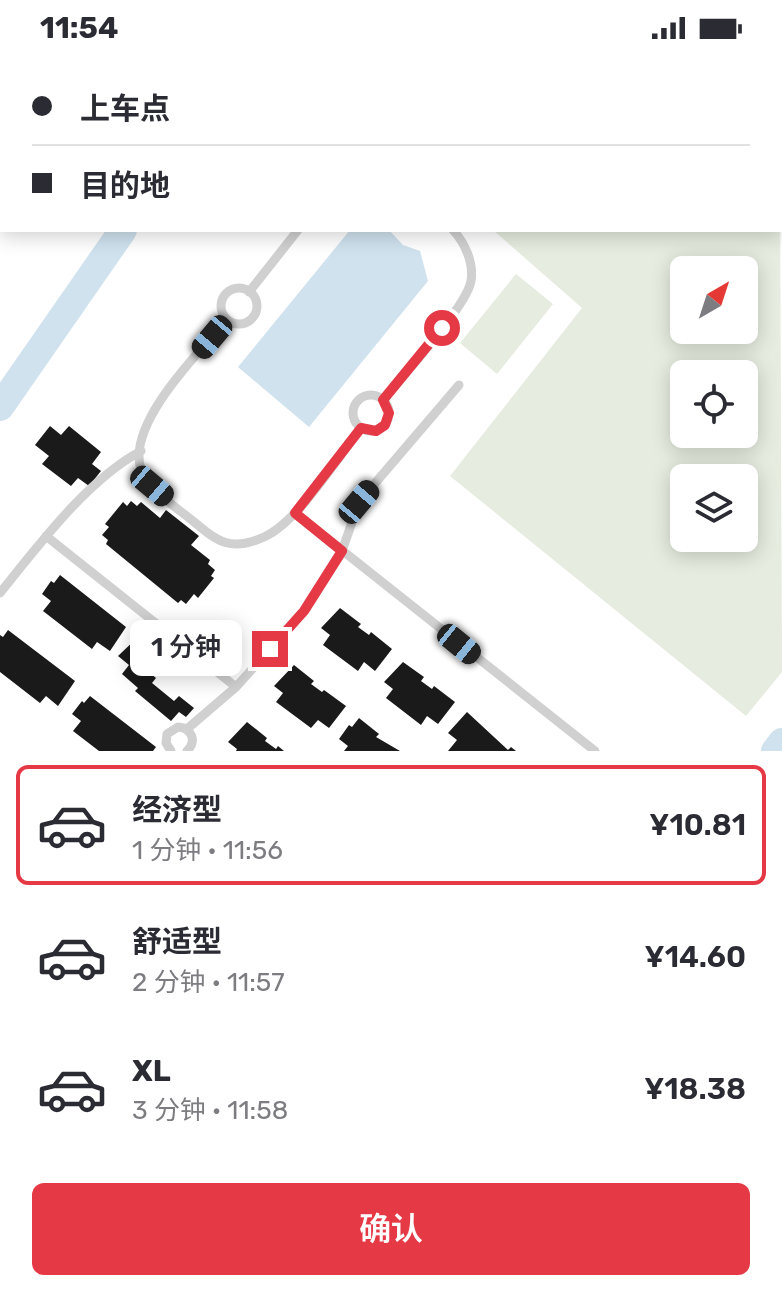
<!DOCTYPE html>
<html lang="zh">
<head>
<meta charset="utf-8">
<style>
  :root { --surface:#fff; --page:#f2f2f3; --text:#2b2b33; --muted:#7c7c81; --line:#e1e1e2; --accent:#e63946 }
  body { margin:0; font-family:Rubik,"Noto Sans SC",sans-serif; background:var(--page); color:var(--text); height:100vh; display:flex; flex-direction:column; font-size:30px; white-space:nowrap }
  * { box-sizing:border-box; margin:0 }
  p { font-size:26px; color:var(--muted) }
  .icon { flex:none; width:44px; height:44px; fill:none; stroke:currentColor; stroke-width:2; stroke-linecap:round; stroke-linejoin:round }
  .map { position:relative; height:695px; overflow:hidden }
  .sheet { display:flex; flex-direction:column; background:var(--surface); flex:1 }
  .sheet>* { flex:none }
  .banner { position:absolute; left:0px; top:0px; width:782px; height:176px; box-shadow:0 4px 20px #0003; display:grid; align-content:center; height:176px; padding:0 32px; background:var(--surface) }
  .needle { width:52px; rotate:39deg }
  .tools { position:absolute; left:670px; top:200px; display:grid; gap:16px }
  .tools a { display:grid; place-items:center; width:88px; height:88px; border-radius:12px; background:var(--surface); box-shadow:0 4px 20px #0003; font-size:40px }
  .end { position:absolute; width:36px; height:36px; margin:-18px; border:10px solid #e63946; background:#fff; box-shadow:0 0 0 4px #fff }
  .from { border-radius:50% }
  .bubble { position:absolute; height:56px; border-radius:12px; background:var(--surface); box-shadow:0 4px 20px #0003; font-size:26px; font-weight:600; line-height:56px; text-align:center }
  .car { position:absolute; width:24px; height:48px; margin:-24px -12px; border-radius:10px; box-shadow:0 0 6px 2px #0007; background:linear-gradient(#222 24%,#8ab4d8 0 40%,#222 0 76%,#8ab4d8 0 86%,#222 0) }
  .banner b { display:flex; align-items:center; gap:28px; height:76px; font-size:30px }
  .banner b+b { border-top:2px solid var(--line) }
  .banner i { width:20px; height:20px; background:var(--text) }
  ul { padding:14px 0 0; list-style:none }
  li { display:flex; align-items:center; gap:24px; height:120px; margin:0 16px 12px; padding:0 16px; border:4px solid transparent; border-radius:12px }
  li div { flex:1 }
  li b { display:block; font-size:30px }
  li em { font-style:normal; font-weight:600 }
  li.selected { border-color:var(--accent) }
  li>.icon { width:72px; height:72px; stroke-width:1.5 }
  .primary-button { display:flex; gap:16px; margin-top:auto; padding:16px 32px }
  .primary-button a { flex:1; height:92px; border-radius:12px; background:var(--accent); color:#fff; font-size:32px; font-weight:600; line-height:92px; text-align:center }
  .status { display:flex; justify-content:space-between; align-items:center; height:56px; padding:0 40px; background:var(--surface); direction:ltr }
  .status svg { height:22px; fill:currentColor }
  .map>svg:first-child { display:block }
  .green { fill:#e6ecdf; fill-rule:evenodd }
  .water { fill:#cfe2ee }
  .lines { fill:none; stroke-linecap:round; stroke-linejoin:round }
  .river { stroke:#cfe2ee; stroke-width:28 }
  .building { fill:#1a1a1a }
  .lane { stroke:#d0d0d0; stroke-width:9 }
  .highway { stroke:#9a9a9a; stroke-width:34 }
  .rail-casing { stroke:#888; stroke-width:8 }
  .rail { stroke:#fff; stroke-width:5; stroke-dasharray:15; stroke-linecap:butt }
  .route { stroke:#e63946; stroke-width:10 }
</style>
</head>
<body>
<div class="status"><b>11:54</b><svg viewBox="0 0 49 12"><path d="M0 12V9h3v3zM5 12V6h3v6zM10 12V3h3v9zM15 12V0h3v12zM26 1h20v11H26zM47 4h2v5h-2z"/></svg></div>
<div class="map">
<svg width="782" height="695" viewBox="0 0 782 695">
  <rect width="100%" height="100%" fill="#fff"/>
  <path class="green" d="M 780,125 L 782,616 L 746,660 L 450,420 L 582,252 L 493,174 L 780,174 ZM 744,214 L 744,274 L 684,274 L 684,214 ZM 684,318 L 744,318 L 744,378 L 684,378 ZM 684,422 L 744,422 L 744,482 L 684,482 Z
    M 516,218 L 553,248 L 497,318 L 460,287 Z"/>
  <path class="water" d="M 350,174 L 389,174 L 403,189 L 420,195 L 428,225 L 309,371 L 238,311 Z"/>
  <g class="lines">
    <path class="river" d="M 245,2 L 247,0
      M 0,351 L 123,174
      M 775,695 L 782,686"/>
  </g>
  <path class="building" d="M 50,370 L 61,379 L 69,370 L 101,396 L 92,408 L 101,415 L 89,430 L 78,422 L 71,430 L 42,408 L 49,400 L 35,389 Z
    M 131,445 L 137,450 L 141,446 L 160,462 L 166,454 L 199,480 L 191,489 L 210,504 L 208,508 L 215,514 L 211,520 L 214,522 L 198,542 L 194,538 L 186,548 L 181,544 L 178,547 L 106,488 L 108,484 L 102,479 L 109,471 L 105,468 L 123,446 L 127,450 Z
    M 60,519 L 126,571 L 110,595 L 97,586 L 92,593 L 43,555 L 51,545 L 42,538 L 51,525 L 54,527 Z
    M 340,552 L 361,568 L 358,571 L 369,579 L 371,576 L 392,593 L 375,615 L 364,606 L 358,615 L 323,589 L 330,579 L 321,572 Z
    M 8,574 L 75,625 L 58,650 L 46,640 L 40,647 L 0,616 L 0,579 L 3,581 Z
    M 139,580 L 159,596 L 145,613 L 156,622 L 152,627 L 174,645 L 179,640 L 194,652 L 186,661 L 179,656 L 171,665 L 135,635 L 138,632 L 122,618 L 129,609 L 118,600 Z
    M 403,606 L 424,621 L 421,625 L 432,633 L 434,630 L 455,646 L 438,668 L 427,660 L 421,669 L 386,642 L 393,633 L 384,626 Z
    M 294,609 L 314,625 L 311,628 L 322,636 L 324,634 L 346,650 L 329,672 L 318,664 L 311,672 L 276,646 L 283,637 L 274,630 Z
    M 90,640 L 156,691 L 153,695 L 99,695 L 73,675 L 81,665 L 72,658 L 82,645 L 84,647 Z
    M 467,656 L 508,694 L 511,691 L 516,695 L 448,695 L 457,684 L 448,677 Z
    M 359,662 L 379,678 L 376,681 L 400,695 L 344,695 L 348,690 L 339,683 L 349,669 L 352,671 Z
    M 247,666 L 267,682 L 265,685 L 276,693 L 278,690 L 284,695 L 236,695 L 237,693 L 228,686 Z"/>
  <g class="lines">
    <path class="lane" d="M 537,2 L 539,0
      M 572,2 L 573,0
      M221 250a18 18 0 1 1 36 0a18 18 0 1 1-36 0Z
      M 249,236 L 298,174
      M 227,264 C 199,296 126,368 141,413 C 148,434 176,451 193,465 C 218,486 231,496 264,481 C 298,466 337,402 361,372
      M353 357a18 18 0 1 1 36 0a18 18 0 1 1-36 0Z
      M 383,344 C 402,321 467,250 471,225 C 474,207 465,187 453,174
      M 295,457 L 595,695
      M 46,480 L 236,631
      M 0,537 C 38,490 87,424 141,395
      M 187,673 L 236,631 L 304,555 L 342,495 L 359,446 L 459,329
      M 171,695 L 166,687 L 167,678 L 178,671 C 192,672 197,685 187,695"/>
    <path class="highway" d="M 452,0 L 463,2
      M 753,0 L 764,2
      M 780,62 L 782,62"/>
    <g class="rail-casing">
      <path id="rail" d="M 511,0 L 521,2
        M 575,0 L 585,2
        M 780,40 L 782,40"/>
    </g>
    <use href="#rail" class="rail"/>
  </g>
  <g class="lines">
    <path class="route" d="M 270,593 L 304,555 L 342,495 L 295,457 L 361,372 L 376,375 L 385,369 L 389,357 L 383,344 L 442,272"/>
  </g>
</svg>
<div class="tools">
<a><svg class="needle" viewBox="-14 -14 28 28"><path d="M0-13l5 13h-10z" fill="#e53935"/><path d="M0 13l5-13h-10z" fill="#7c7c81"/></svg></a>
<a><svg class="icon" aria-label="locate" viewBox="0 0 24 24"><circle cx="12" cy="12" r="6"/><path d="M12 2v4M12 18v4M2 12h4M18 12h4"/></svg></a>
<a><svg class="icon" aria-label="layers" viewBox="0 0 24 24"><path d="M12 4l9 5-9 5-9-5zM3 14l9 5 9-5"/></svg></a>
</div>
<i class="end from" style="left:442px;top:272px"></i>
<i class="end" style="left:270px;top:593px"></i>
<div class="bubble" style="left:130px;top:564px;width:112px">1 分钟</div>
<i class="car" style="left:212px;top:281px;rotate:220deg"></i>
<i class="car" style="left:152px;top:430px;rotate:130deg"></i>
<i class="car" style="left:359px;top:446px;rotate:40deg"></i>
<i class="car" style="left:459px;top:588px;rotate:129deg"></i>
<div class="banner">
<b><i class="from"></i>上车点</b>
<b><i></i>目的地</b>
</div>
</div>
<section class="sheet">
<ul>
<li class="selected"><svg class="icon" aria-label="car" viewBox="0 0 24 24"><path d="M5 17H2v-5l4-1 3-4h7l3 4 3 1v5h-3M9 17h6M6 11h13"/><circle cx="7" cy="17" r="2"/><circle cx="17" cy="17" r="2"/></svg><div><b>经济型</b><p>1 分钟 · 11:56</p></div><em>¥10.81</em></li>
<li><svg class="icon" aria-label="car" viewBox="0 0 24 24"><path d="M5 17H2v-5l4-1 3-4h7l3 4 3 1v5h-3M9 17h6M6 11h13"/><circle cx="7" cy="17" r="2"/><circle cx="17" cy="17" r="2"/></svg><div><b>舒适型</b><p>2 分钟 · 11:57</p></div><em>¥14.60</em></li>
<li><svg class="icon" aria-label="car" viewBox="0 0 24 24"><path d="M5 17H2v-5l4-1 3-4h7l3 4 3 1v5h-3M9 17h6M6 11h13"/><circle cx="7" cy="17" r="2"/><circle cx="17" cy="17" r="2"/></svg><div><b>XL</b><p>3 分钟 · 11:58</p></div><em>¥18.38</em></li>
</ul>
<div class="primary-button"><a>确认</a></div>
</section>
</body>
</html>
